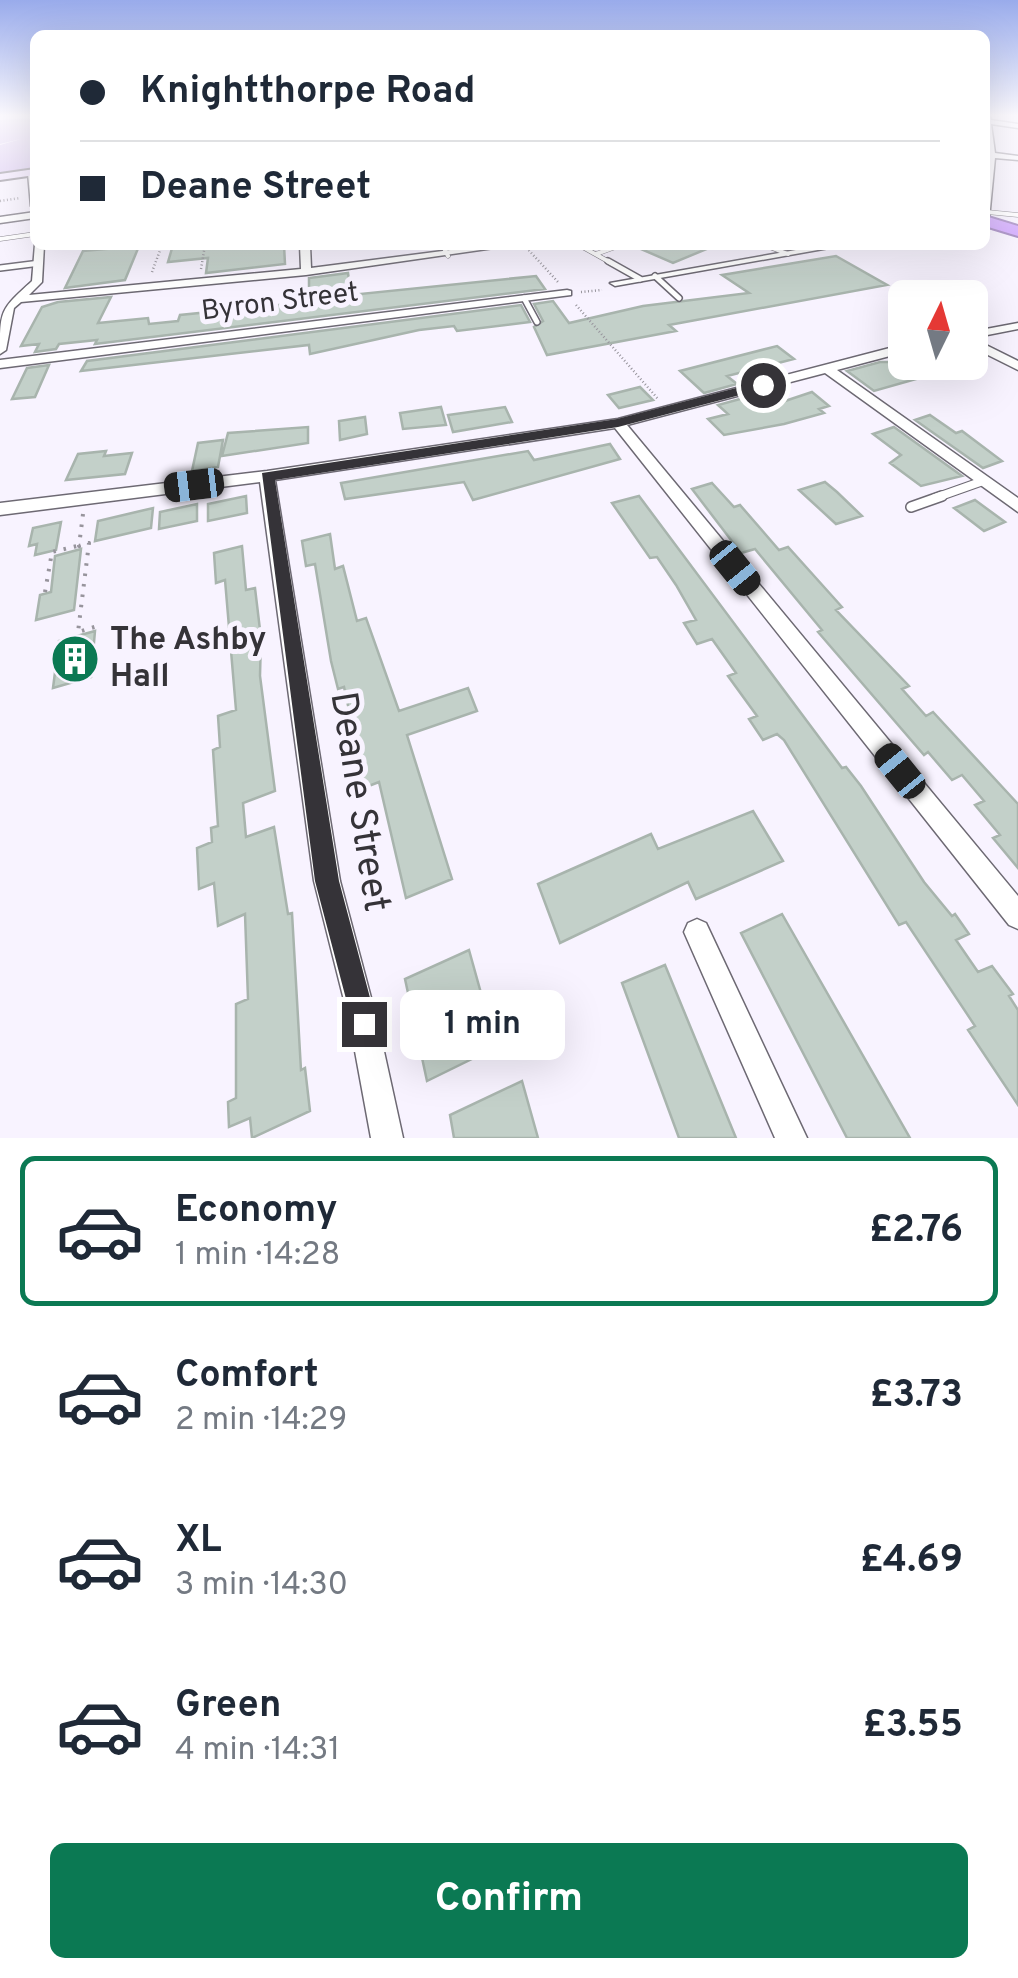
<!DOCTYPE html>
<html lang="en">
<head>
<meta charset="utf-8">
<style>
  :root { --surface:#fff; --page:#f6f6f7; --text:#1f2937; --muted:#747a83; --line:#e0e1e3; --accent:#0b7953 }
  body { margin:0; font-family:Overpass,sans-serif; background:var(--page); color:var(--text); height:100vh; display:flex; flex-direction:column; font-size:38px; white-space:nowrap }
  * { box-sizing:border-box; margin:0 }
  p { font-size:32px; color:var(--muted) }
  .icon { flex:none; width:55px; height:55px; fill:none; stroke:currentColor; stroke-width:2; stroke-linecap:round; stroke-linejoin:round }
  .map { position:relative; height:1138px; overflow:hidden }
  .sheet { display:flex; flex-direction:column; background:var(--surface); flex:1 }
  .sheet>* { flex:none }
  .hud { position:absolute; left:30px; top:30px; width:960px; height:220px; border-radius:15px; box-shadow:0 10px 40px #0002; display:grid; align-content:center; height:220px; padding:0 50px; background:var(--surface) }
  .needle { width:65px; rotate:5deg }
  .tools { position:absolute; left:888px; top:280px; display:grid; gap:20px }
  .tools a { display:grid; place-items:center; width:100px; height:100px; border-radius:15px; background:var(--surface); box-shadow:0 10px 40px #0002; font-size:50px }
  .end { position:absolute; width:45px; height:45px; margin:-22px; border:12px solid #353338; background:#fff; box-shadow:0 0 0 5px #fff }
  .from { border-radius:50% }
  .bubble { position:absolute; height:70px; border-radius:15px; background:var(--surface); box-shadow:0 10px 40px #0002; font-size:32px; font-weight:700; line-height:70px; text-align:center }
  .car { position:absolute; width:30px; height:60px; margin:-30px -15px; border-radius:12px; box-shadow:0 0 8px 2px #0007; background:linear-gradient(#222 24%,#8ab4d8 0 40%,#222 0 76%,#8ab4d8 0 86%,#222 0) }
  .hud b { display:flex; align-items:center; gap:35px; height:95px; font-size:38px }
  .hud b+b { border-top:2px solid var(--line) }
  .hud i { width:25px; height:25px; background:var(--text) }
  ul { padding:18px 0 0; list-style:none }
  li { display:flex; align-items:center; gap:30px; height:150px; margin:0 20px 15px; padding:0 30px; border:5px solid transparent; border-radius:15px }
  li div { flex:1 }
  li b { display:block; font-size:38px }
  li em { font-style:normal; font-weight:700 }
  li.on { border-color:var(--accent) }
  li>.icon { width:90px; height:90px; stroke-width:1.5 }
  .cta { display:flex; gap:20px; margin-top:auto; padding:20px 50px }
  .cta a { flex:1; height:115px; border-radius:15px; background:var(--accent); color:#fff; font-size:40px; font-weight:700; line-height:115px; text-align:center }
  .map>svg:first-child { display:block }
  .green { fill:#d2bbef }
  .building { fill:#c3d0c9; stroke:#a8b4ad; stroke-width:2.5 }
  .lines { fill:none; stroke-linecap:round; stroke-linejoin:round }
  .lane-far3-casing { stroke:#6d6973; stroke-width:5 }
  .lane-far2-casing { stroke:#6d6973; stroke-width:8 }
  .lane-far1-casing { stroke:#6d6973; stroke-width:10 }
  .lane-casing { stroke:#6d6973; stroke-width:12 }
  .street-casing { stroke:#6d6973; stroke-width:3 }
  .secondary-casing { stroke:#6d6973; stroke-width:4 }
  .highway-casing { stroke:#9779b9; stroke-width:4 }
  .path-far1 { stroke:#97949c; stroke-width:2.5; stroke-dasharray:1 2.5; stroke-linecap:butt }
  .path { stroke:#97949c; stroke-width:4; stroke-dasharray:2.5 8; stroke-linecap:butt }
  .lane-far3 { stroke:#fff; stroke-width:4 }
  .lane-far2 { stroke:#fff; stroke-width:5 }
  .lane-far1 { stroke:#fff; stroke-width:8 }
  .lane { stroke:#fff; stroke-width:9 }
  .street { fill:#fff; fill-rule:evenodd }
  .secondary { fill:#f0e2ff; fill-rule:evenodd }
  .highway { fill:#cc9efe; fill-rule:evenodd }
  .route { fill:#353338 }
  .labels { text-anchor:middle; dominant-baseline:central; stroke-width:10; stroke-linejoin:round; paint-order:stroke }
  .far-street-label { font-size:28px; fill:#353338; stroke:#f8f3ff }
  .poi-label { font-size:32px; font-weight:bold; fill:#353338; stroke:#f8f3ff; text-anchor:start }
  .near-street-label { font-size:38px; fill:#353338; stroke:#f8f3ff }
</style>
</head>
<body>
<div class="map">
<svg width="1018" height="1138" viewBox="0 0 1018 1138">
  <rect width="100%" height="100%" fill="#f8f3ff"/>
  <path class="green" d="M 35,118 L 35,170 L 0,175 L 0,145 L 21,139 L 0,144 L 0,120 Z"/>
  <path class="building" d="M 173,245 L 284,245 L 285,264 L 206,273 L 208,258 L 168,262 Z
    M 632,245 L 716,245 L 673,263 Z
    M 139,246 L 125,280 L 65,288 L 83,251 Z
    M 836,256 L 887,285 L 669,325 L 676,331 L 547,355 L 534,327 L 543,321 L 534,304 L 553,301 L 569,323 L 643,306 L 749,293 L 722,275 Z
    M 348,273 L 351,295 L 536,276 L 545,289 L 95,344 L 97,340 L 59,344 L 56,349 L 35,352 L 39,344 L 21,346 L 42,307 L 58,302 L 111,297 L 98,323 L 148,318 L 149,324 L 178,321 L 180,315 L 309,302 L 309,278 Z
    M 521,305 L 530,322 L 457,331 L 454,326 L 419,330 L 310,354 L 309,345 L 81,371 L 87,361 Z
    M 777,346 L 794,359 L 727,376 L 737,384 L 704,393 L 680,371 Z
    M 880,362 L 891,362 L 916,379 L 874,391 L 847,371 Z
    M 49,365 L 35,397 L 12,399 L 27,368 Z
    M 640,387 L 653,400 L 619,408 L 608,395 Z
    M 812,392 L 829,406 L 819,409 L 824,413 L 784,424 L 724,435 L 708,419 L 728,414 L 718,405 L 751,396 L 757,401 L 777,397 L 782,402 Z
    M 441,407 L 446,425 L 403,429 L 400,413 Z
    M 505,407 L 512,422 L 453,432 L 448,415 Z
    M 930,415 L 956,433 L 962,431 L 1002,461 L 983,468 L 915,420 Z
    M 365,417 L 367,434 L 340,440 L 339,421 Z
    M 308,427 L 308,443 L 222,456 L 228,433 Z
    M 894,427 L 962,476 L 921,486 L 890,463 L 901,455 L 873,434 Z
    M 223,440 L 218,467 L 192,471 L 198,443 Z
    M 610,444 L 620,459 L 473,500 L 464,482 L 345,499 L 341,483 L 528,451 L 534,460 Z
    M 106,451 L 104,456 L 132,453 L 125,474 L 66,480 L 78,454 Z
    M 825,482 L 837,492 L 862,516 L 836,524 L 799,490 Z
    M 712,483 L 734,507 L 740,505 L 779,550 L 788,547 L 842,607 L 836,610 L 909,686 L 902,689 L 926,716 L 933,712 L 1018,804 L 1018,868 L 993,838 L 1000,835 L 975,805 L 984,801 L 962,775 L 952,780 L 928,752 L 924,755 L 818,632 L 822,630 L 755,549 L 741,553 L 692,489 Z
    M 246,496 L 247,513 L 208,521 L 208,504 Z
    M 639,496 L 842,768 L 846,767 L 861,786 L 924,882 L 952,916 L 955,914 L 969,934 L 956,940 L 978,972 L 992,966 L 1013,994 L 1009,996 L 1018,1010 L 1018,1105 L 968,1030 L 975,1026 L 906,922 L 899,925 L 784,740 L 777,734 L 763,740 L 749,719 L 757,716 L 728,676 L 736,673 L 712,639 L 697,644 L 684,623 L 696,620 L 676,585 L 657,557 L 650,558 L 612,503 Z
    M 975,500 L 1005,522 L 984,531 L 954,508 Z
    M 197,504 L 197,521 L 159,529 L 160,512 Z
    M 153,508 L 151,528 L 95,541 L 98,521 Z
    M 61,522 L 56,550 L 35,555 L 37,544 L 29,546 L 33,528 Z
    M 330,534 L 335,569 L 343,566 L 357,621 L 366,618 L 399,711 L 468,688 L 477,711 L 407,735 L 452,879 L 406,898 L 379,782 L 361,789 L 356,763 L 360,761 L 344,687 L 338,689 L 331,661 L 315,564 L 306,566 L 302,541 Z
    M 242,546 L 246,590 L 255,588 L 261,638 L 260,676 L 275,791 L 243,803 L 246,837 L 274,827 L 288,914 L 292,913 L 301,1070 L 305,1068 L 310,1111 L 252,1138 L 250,1118 L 229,1127 L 228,1102 L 236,1098 L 236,1004 L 248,999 L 245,914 L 218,926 L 214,883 L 199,889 L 197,848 L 212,842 L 211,828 L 218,826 L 213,750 L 220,747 L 218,716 L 236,710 L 225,580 L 216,583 L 214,553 Z
    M 81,549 L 74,610 L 36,620 L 40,595 L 51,592 L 55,556 Z
    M 95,631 L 91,677 L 53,688 L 59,641 Z
    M 753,811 L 783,861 L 696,899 L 688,882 L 560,943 L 538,884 L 651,834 L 658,849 Z
    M 782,914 L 910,1138 L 847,1138 L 741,933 Z
    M 469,950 L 496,1047 L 427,1081 L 405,979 Z
    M 665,965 L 736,1138 L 679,1138 L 622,983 Z
    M 522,1081 L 538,1138 L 454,1138 L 450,1115 Z"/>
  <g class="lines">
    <g class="lane-far3-casing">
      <path id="lane-far3" d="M 987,212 L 1018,215
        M 0,239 L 35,234
        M 579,245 L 613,264
        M 764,245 L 788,254
        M 596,254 L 621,245
        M 448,256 L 443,246 L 452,245
        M 34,264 L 40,263"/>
    </g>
    <g class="lane-far2-casing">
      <path id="lane-far2" d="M 608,261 L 640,279
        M 0,268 L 40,263
        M 655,276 L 679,298
        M 524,298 L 537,322"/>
    </g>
    <g class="lane-far1-casing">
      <path id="lane-far1" d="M 935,498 L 983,481"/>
    </g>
    <g class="lane-casing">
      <path id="lane" d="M 911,507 L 942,496"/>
    </g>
    <g class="street-casing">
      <path id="street" d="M 985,116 L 990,116 L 991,120 L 1018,124 L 1018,128 L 991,124 L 995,153 L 1018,156 L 1018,160 L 995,158 L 989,219 L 985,222 L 988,155 Z
        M 32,171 L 35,172 L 35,209 L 31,206 L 28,173 Z
        M 35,212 L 35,218 L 0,223 L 0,217 Z
        M 35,244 L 44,245 L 42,282 L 29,295 L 301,269 L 300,245 L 310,245 L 311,268 L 489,245 L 515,245 L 306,275 L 21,302 L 14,308 L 6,350 L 0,354 C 0,310 0,310 32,281 Z
        M 824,245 L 846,245 L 615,286 L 610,283 Z
        M 567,290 L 571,291 L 571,295 L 0,368 L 0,360 Z
        M 1018,323 L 1018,329 L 972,338 L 1018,361 L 1018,370 L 970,346 L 970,332 Z
        M 905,344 L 905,352 L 837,370 L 1018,498 L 1018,512 L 825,373 L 627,425 L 1018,896 L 1018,929 L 1009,925 L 615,428 L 275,480 L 340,881 L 378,1024 L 403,1138 L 371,1138 L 350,1024 L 314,881 L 260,482 L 0,515 L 0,503 L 267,471 L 618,419 Z
        M 697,919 L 706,923 L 807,1138 L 775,1138 L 684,932 L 688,923 Z"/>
    </g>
    <g class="secondary-casing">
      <path id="secondary" d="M 35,169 L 35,175 L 0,180 L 0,174 Z"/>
    </g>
    <g class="highway-casing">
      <path id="highway" d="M 985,216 L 1018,226 L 1018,236 L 985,226 Z"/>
    </g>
    <path class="path-far1" d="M 0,201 L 20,198
      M 524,245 L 558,282
      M 320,248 L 340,245
      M 201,269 L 205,245
      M 152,272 L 162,245
      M 581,292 L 602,290
      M 576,305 L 658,399"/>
    <path class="path" d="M 83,514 L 79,546 L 89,543 L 78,632 L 101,625
      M 45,592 L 52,552 L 77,546"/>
    <use href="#lane-far3" class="lane-far3"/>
    <use href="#lane-far2" class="lane-far2"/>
    <use href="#lane-far1" class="lane-far1"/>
    <use href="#lane" class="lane"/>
    <use href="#street" class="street"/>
    <use href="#secondary" class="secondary"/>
    <use href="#highway" class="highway"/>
  </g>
  <linearGradient id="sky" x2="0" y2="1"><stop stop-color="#99abeb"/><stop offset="0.42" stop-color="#fcfaff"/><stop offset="1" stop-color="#fcfaff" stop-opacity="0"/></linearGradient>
  <rect width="1018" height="275" fill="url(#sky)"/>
  <path class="route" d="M 763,381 L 767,388 L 618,427 L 275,480 L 339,881 L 377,1024 L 373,1033 L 364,1037 L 355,1033 L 315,881 L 262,473 L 617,419 Z"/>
  <defs>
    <g id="building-disc" transform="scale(2.5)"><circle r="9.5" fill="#0b7953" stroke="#f8f3ff"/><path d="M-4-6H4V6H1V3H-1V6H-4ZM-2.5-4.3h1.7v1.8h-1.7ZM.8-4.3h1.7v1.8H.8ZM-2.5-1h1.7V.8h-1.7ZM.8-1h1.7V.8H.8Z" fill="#fff"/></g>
  </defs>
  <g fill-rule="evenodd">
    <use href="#building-disc" x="75" y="659"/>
  </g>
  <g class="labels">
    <g class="far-street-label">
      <text transform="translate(280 303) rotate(-7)">Byron Street</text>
    </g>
    <g class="poi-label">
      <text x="110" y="641">The Ashby<tspan x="110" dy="37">Hall</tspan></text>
    </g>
    <g class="near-street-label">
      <text transform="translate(358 802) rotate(81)">Deane Street</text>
    </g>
  </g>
</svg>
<div class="tools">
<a><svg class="needle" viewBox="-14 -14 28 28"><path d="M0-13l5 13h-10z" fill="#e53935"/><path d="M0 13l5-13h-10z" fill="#747a83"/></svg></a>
</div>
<i class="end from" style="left:763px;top:385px"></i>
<i class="end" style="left:364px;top:1024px"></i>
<div class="bubble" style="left:400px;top:990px;width:165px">1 min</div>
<i class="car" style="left:194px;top:485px;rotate:263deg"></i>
<i class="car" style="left:735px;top:568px;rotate:141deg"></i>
<i class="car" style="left:900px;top:771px;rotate:321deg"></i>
<div class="hud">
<b><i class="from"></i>Knightthorpe Road</b>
<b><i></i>Deane Street</b>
</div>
</div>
<section class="sheet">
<ul>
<li class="on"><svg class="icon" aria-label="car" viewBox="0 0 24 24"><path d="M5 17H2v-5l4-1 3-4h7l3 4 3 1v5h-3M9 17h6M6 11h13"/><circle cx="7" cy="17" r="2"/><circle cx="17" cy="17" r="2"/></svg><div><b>Economy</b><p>1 min · 14:28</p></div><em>£2.76</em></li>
<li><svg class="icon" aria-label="car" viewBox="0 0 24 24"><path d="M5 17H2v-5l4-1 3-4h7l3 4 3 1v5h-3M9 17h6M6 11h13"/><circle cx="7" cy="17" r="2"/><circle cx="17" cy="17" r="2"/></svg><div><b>Comfort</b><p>2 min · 14:29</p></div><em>£3.73</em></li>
<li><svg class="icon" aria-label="car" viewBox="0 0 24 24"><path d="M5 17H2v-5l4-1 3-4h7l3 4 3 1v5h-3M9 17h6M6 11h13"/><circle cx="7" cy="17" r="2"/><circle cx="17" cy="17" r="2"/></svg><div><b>XL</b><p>3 min · 14:30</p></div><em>£4.69</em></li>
<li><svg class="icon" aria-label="car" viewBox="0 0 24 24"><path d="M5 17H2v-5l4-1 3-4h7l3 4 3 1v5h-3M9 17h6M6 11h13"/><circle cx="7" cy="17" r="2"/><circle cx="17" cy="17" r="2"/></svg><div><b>Green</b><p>4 min · 14:31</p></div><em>£3.55</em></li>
</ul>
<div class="cta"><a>Confirm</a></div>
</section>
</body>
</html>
